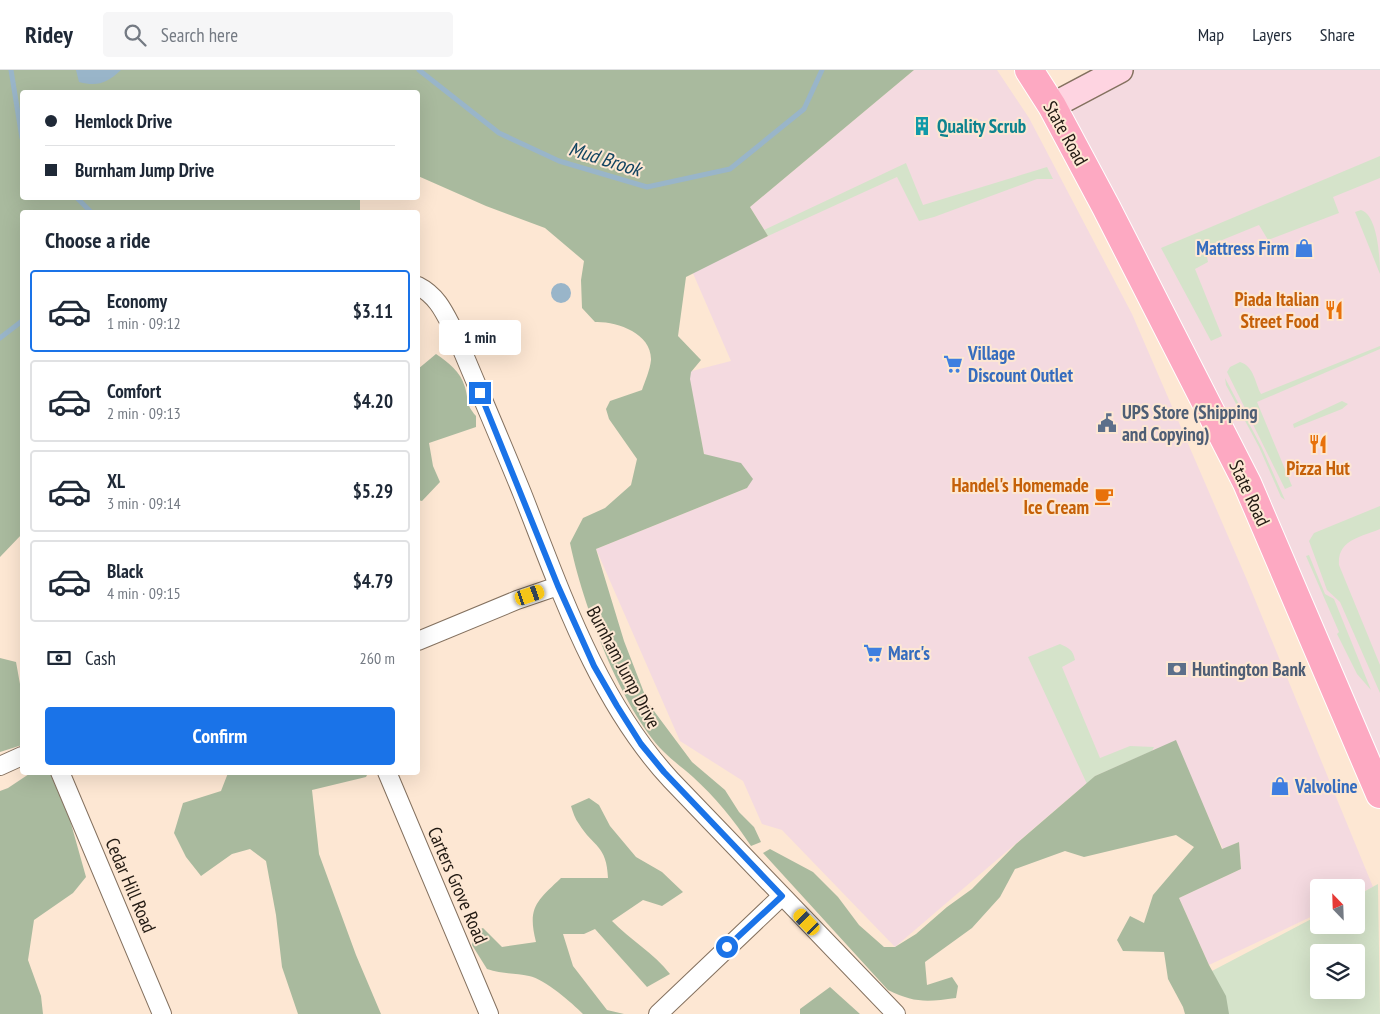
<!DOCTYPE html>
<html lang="en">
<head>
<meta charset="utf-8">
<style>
  :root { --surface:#fff; --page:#f6f6f7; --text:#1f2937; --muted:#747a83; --line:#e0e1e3; --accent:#1a73e8 }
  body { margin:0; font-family:"PT Sans Narrow",sans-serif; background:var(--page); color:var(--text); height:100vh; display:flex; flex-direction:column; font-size:19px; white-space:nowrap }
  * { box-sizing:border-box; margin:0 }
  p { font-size:16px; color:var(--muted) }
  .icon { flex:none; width:28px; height:28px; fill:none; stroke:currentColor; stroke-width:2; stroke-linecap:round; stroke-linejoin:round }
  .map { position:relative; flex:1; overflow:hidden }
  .panel { position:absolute; left:20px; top:140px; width:400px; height:565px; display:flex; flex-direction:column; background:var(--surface); border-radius:5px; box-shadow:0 5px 20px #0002 }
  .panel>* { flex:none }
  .guide { position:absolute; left:20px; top:20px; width:400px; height:110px; border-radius:5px; box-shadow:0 5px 20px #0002; display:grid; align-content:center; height:110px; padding:0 25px; background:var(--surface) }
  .needle { width:32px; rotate:337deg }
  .buttons { position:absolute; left:1310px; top:809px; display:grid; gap:10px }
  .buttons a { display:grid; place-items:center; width:55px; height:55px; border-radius:5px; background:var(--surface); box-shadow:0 5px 20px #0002; font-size:25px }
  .end { position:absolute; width:22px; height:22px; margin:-11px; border:6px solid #1a73e8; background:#fff; box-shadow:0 0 0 2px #fff }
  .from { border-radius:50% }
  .bubble { position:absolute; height:35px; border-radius:5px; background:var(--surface); box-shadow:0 5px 20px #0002; font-size:16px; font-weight:800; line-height:35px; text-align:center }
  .car { position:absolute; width:15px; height:30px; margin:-15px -8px; border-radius:6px; box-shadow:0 0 4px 1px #0007; background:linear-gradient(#f5c518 24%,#345 0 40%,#f5c518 0 76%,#345 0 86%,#f5c518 0) }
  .guide b { display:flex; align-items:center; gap:18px; height:48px; font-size:19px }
  .guide b+b { border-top:1px solid var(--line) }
  .guide i { width:12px; height:12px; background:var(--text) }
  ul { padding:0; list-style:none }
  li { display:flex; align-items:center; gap:15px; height:82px; margin:0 10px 8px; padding:0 15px; border:2px solid var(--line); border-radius:5px }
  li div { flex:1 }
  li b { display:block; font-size:19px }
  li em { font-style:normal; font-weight:800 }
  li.selected { border-color:var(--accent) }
  li>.icon { width:45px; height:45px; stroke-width:1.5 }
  h2 { padding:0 25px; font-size:22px; line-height:60px }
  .pay { display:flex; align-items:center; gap:12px; height:55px; padding:0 25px; font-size:19px }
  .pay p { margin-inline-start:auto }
  .action { display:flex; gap:10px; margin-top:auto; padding:10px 25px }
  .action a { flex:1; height:58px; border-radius:5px; background:var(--accent); color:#fff; font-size:20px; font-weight:800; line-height:58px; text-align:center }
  header { display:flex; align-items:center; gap:30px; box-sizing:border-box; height:70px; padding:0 25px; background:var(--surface); border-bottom:1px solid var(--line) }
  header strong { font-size:24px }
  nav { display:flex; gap:28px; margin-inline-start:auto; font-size:18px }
  .search { width:350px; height:45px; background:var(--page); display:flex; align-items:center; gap:12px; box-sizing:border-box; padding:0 18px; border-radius:5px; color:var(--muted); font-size:19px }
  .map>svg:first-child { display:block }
  .commercial { fill:#f4dae0 }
  .green { fill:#d5e3ca; fill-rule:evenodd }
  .forest { fill:#a9ba9e }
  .water { fill:#99b5c9 }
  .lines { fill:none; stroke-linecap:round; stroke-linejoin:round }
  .stream { stroke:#99b5c9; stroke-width:5 }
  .minor-casing { stroke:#84715f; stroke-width:20 }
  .secondary-casing { stroke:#84715f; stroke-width:28 }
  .primary-casing { stroke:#fff; stroke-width:30 }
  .minor { stroke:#fff; stroke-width:18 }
  .secondary { stroke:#fed4e1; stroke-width:25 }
  .primary { stroke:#fda9c2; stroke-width:28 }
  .route { stroke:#1a73e8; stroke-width:6 }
  .labels { text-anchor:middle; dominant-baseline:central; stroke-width:4; stroke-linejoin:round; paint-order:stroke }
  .culture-label { font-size:19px; font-weight:bold; fill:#0d838f; stroke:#fde7d3; text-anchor:start }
  .street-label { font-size:19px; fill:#211912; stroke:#fde7d3 }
  .shop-label { font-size:19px; font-weight:bold; fill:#366cbe; stroke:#fde7d3; text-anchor:start }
  .food-label { font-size:19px; font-weight:bold; fill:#c56008; stroke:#fde7d3; text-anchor:end }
  .service-label { font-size:19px; font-weight:bold; fill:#4e5e75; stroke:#fde7d3; text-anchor:start }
  .water-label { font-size:20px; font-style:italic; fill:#124461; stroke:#fde7d3 }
</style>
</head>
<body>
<header>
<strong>Ridey</strong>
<div class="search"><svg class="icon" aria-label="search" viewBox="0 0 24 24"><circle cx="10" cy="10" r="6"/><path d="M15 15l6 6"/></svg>Search here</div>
<nav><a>Map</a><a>Layers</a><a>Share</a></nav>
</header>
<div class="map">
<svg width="1380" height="944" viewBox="0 0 1380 944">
  <rect width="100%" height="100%" fill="#fde7d3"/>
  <path class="commercial" d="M 914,0 L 997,0 L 1029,48 L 1132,244 L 1247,510 L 1373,817 L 1356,825 L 1356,818 L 1319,818 L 1319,843 L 1209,895 L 1179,828 L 1241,799 L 1239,772 L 1223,779 L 1174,672 L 1095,706 L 895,877 L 782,760 L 762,754 L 743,711 L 680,671 L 596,479 L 747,418 L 752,409 L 722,390 L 704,384 L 688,302 L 731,291 L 692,201 L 768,166 L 750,137 Z
    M 1120,0 L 1380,0 L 1380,724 L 1334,613 L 1052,36 Z"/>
  <path class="green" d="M 1380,86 L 1380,108 L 1333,127 L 1339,143 L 1268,170 L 1259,155 L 1205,177 L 1208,192 L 1195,199 L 1222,266 L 1211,271 L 1161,178 Z
    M 906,93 L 923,135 L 1047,97 L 1053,109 L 1037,109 L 934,147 L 919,151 L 897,107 L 768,166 L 764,160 Z
    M 1361,140 C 1378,145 1380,189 1380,204 L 1355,142 Z
    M 1380,276 L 1380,279 L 1257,332 L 1292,416 L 1285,419 L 1227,302 L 1230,297 L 1240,292 C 1254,296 1255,313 1261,324 Z
    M 1225,308 L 1262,378 L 1285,430 L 1281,427 L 1259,377 L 1226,315 Z
    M 1342,331 L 1348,334 L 1342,339 L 1294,358 L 1293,354 Z
    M 1380,436 L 1380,459 C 1361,467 1337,470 1339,495 L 1380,595 L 1380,623 L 1340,532 L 1327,520 L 1309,471 L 1314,463 Z
    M 1309,485 L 1325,524 L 1334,529 L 1371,620 L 1357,604 L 1337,564 L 1339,562 L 1306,486 Z
    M 1060,574 C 1069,578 1073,580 1075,590 L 1062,597 L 1100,688 L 1130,676 L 1154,677 L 1152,681 L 1095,706 L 1087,714 L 1028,587 Z
    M 1378,814 L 1380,944 L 1197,944 L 1189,913 L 1319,845 L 1319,855 L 1356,855 L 1356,826 ZM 1319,882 L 1356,882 L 1356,920 L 1319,920 Z"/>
  <path class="forest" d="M 0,0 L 914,0 L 750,137 L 768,166 L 686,207 L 678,266 L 701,290 L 691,302 L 690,309 L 704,384 L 741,393 L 753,409 L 747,418 L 596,479 L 624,571 L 648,633 L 692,692 L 725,720 L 739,742 L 754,757 L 761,772 L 751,776 C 734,750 715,727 693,707 C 683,698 673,691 664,682 C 621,639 582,532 570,473 L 583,448 L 605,438 L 631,415 L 637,389 L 609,349 L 606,339 L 610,331 L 642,320 C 645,311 650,300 651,290 C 652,263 616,251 595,252 L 582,238 L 581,210 L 584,191 L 545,158 L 486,136 L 418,106 L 418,22 L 22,22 L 22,128 L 360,128 L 360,142 L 22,142 L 22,464 L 0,487 Z
    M 436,284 C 449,293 460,301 465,317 C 469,331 465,333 476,346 L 476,357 L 429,373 L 433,396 L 440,412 L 422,431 L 418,430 L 418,299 Z
    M 0,588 L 16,592 L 22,625 L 22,675 L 0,682 Z
    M 1176,670 L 1222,779 L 1239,772 L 1241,799 L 1179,828 L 1209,895 L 1226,926 L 1229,944 L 1185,944 L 1183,937 L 1168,909 L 1164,882 L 1123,881 L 1117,870 L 1130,846 L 1144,853 L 1153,825 L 1194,777 L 1176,765 L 1084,787 L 1065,781 L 1015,799 L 1000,827 L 972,858 L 925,892 L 927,915 L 952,907 L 958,916 L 956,928 C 927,932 914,933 888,920 L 763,783 L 770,779 L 813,802 L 838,827 L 859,855 L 884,877 L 895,877 L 916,864 L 947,837 L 972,819 L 1016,774 L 1095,706 Z
    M 32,702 L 50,703 L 70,750 L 86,807 L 73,823 L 34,850 L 28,890 L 41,926 L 43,944 L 0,944 L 0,721 L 8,718 Z
    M 228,703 L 368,703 L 366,707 L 312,720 L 319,784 L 356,885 L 381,944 L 298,944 L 282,897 L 276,845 L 266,791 L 250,779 L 232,784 L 201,806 L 186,787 L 174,763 L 183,733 L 221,721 Z
    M 589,728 L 599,735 L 610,756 L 636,787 L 662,802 L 683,822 L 662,836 L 643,830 L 612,851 C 630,870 654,883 670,904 L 647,917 L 595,859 L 584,864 L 563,864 L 573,896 L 607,940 L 624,944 L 583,944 C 572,933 545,909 529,906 C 515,903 502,904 487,899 L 472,875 L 475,861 L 483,858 L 502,877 L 536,872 C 527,837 537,831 561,808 L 608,808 C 607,775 593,777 579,754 C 575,749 573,742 571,736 Z
    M 830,917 L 860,944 L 800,944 L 800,939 Z"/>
  <path class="water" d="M 76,0 L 121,0 C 107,13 98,17 79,12 Z
    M551 223a10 10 0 1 1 20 0a10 10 0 1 1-20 0Z"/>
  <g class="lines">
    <path class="stream" d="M 11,0 L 22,68
      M 419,0 L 499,63 L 559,91 L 647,117 L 730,99 L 804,39 L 822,0
      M 77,128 L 91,142
      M 0,268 L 22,251"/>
    <g class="minor-casing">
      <path id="minor" d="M 418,216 C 438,226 445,244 455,263 C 477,316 500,369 522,423 C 561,522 597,630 671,710 L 896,944
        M 418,571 L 517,530 L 558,516
        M 0,696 L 22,686
        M 60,702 L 162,944
        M 387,702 L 489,944
        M 658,944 L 782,826"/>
    </g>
    <g class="secondary-casing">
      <path id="secondary" d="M 1052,36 L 1120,0"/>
    </g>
    <g class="primary-casing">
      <path id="primary" d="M 1029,0 L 1052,36 L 1106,137 L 1247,413 L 1380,724"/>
    </g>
    <use href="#minor" class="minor"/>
    <use href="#secondary" class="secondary"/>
    <use href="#primary" class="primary"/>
  </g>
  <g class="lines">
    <path class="route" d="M 480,323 L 558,516 L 594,596 L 617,636 L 641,674 L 664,702 L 782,826 L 727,877"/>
  </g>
  <defs>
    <g id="building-bare" transform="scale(1.5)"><path d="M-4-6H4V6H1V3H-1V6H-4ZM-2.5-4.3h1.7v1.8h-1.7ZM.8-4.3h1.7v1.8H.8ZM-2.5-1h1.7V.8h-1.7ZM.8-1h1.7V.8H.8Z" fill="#0f9aa8" stroke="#fde7d3" stroke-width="2.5" paint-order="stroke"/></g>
    <g id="shop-bare" transform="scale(1.5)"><path d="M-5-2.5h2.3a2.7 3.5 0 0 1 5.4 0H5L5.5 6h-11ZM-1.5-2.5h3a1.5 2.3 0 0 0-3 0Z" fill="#3f7fe0" stroke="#fde7d3" stroke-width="2.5" paint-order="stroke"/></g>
    <g id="restaurant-bare" transform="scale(1.5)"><path d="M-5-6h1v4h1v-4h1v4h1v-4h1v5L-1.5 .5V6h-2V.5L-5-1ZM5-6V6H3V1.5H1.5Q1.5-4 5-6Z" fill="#e8710a" stroke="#fde7d3" stroke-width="2.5" paint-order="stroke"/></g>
    <g id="supermarket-bare" transform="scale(1.5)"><path d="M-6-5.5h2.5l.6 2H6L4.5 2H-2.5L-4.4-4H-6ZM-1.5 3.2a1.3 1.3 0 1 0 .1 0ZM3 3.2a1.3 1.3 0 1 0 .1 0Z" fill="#3f7fe0" stroke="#fde7d3" stroke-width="2.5" paint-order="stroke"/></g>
    <g id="civic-bare" transform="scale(1.5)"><path d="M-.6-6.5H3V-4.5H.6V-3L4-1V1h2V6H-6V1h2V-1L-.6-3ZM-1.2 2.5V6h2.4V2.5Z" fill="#5c6f8a" stroke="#fde7d3" stroke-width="2.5" paint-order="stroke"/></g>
    <g id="cafe-bare" transform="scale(1.5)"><path d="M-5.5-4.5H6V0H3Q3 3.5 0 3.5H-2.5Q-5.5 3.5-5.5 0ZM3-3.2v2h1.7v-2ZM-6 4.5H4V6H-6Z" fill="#e8710a" stroke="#fde7d3" stroke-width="2.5" paint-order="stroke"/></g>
    <g id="bank-bare" transform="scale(1.5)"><path d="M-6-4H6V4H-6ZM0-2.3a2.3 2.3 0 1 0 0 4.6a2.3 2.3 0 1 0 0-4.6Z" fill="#5c6f8a" stroke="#fde7d3" stroke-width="2.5" paint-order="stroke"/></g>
  </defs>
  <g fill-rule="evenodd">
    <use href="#building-bare" x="922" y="56"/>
    <use href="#shop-bare" x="1304" y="178"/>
    <use href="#restaurant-bare" x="1334" y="240"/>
    <use href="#supermarket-bare" x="953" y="294"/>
    <use href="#civic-bare" x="1107" y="353"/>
    <use href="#restaurant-bare" x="1318" y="374"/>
    <use href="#cafe-bare" x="1104" y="426"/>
    <use href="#supermarket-bare" x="873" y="583"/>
    <use href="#bank-bare" x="1177" y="599"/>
    <use href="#shop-bare" x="1280" y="716"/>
  </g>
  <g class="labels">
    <g class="culture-label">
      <text x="937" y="56">Quality Scrub</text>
    </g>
    <g class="street-label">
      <text transform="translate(1066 63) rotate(61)">State Road</text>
      <text transform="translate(1250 423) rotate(65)">State Road</text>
      <text transform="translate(624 597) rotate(62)">Burnham Jump Drive</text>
      <text transform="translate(131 815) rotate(67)">Cedar Hill Road</text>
      <text transform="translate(458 815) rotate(67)">Carters Grove Road</text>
    </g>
    <g class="shop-label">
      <text x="1289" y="178" text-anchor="end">Mattress Firm</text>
      <text x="968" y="283">Village<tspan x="968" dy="22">Discount Outlet</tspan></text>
      <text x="888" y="583">Marc's</text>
      <text x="1295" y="716">Valvoline</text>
    </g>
    <g class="food-label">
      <text x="1319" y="229">Piada Italian<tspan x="1319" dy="22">Street Food</tspan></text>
      <text x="1318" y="398" text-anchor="middle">Pizza Hut</text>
      <text x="1089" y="415">Handel's Homemade<tspan x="1089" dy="22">Ice Cream</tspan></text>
    </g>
    <g class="service-label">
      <text x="1122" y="342">UPS Store (Shipping<tspan x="1122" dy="22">and Copying)</tspan></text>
      <text x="1192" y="599">Huntington Bank</text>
    </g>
    <g class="water-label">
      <text transform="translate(605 89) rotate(17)">Mud Brook</text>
    </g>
  </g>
</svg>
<div class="buttons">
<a><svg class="needle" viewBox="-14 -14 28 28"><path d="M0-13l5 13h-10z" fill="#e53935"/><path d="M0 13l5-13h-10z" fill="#747a83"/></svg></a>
<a><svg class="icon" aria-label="layers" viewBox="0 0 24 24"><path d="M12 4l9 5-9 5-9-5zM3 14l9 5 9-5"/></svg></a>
</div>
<i class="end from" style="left:727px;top:877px"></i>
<i class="end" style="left:480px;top:323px"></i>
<div class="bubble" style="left:439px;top:250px;width:82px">1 min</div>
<i class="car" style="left:530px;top:525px;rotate:71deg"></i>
<i class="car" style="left:807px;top:852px;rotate:316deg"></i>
<div class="guide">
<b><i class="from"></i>Hemlock Drive</b>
<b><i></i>Burnham Jump Drive</b>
</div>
<section class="panel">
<h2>Choose a ride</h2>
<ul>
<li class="selected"><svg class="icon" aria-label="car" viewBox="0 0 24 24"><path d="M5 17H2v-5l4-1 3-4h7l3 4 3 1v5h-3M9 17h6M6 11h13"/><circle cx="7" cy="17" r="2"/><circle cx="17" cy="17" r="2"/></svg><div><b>Economy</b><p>1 min · 09:12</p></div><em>$3.11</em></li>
<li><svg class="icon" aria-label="car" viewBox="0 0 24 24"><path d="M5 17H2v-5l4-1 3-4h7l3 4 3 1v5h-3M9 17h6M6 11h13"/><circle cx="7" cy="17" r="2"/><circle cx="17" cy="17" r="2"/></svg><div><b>Comfort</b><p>2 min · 09:13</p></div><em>$4.20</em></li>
<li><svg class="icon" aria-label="car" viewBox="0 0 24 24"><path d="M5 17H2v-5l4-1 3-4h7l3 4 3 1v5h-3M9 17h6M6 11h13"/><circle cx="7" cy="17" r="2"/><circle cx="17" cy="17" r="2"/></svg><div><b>XL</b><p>3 min · 09:14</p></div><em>$5.29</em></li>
<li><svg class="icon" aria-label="car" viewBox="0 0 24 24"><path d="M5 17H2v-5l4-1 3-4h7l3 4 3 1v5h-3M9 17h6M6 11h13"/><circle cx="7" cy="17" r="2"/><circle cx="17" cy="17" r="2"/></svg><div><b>Black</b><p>4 min · 09:15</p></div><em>$4.79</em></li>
</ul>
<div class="pay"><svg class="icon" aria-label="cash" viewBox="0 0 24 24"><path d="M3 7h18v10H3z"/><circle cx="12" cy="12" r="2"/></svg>Cash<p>260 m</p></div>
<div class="action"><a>Confirm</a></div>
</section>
</div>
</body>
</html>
